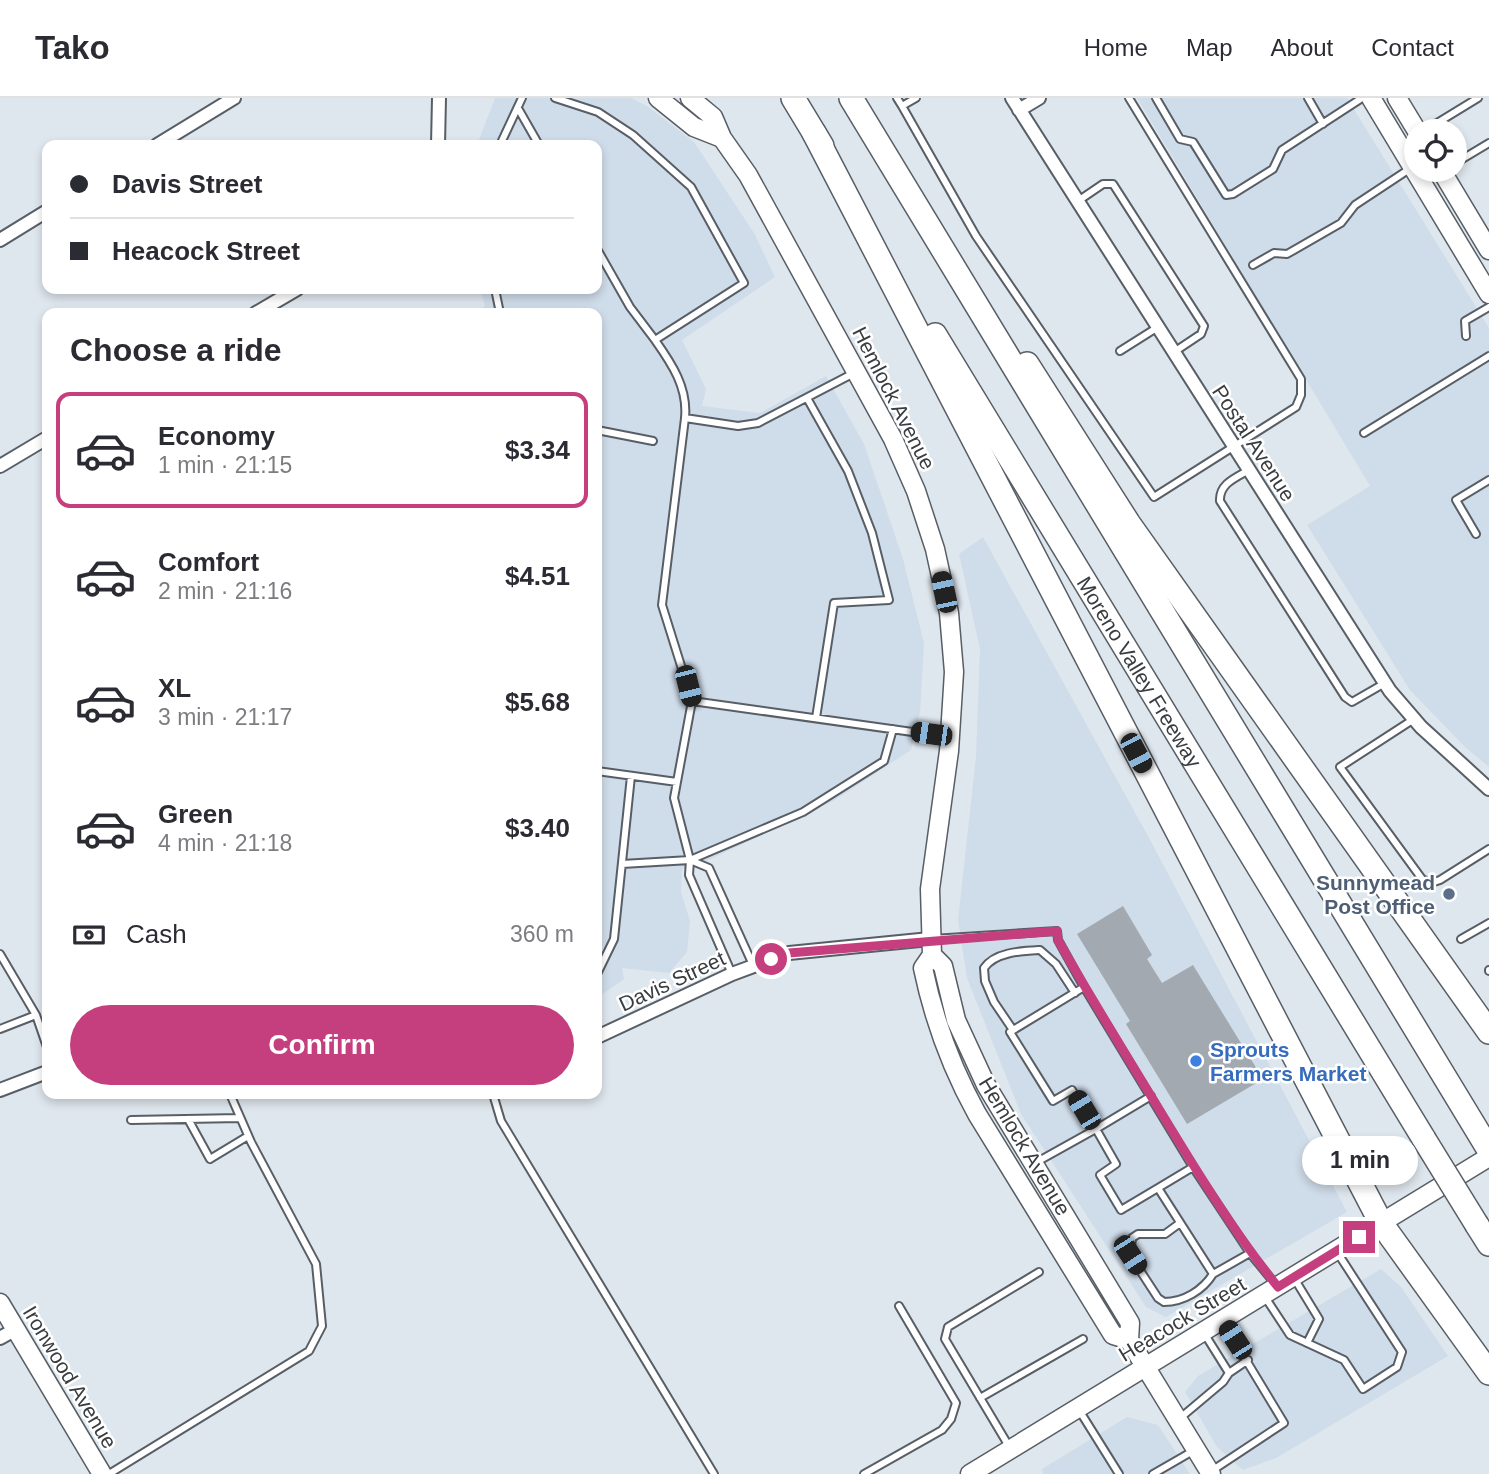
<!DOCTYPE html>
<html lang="en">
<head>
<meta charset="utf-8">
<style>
  :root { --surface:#fff; --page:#f7f7f7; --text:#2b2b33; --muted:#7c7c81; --line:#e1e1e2; --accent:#c53f7f }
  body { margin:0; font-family:Arial,sans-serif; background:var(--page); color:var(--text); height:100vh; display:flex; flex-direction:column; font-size:26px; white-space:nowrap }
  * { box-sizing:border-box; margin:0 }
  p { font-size:23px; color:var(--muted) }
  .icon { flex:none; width:38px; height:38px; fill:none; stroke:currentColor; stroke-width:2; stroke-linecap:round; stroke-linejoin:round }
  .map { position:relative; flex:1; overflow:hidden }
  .panel { position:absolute; left:42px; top:210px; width:560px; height:791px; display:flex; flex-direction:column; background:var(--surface); border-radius:14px; box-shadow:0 4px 10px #0003 }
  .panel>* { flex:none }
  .hud { position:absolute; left:42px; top:42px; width:560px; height:154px; border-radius:14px; box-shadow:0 4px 10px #0003; display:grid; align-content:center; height:154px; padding:0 28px; background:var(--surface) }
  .tools { position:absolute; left:1404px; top:21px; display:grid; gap:14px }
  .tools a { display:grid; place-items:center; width:63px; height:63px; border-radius:50%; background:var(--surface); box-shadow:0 4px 10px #0003; font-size:35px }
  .end { position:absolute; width:32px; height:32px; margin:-16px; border:9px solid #c53f7f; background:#fff; box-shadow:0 0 0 4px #fff }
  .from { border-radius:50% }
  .bubble { position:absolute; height:49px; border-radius:24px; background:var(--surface); box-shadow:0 4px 10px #0003; font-size:23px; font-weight:700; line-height:49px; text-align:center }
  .car { position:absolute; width:21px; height:42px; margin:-21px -10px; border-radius:9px; box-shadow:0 0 5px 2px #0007; background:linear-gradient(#222 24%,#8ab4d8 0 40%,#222 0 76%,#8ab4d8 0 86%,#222 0) }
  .hud b { display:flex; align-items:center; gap:24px; height:66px; font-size:26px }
  .hud b+b { border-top:2px solid var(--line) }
  .hud i { width:18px; height:18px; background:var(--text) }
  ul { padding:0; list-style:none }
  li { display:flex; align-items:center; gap:21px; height:116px; margin:0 14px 10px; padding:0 14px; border:4px solid transparent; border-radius:14px }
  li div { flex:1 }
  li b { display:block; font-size:26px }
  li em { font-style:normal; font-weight:700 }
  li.current { border-color:var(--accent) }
  li>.icon { width:63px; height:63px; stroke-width:1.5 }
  h2 { padding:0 28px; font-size:32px; line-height:84px }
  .pay { display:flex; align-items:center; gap:18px; height:77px; padding:0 28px; font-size:26px }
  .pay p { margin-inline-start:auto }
  .primary-button { display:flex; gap:14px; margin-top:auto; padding:14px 28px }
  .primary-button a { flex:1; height:80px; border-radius:42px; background:var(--accent); color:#fff; font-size:28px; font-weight:700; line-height:80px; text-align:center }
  header { display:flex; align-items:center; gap:42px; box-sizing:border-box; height:98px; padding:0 35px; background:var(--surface); border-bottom:2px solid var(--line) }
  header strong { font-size:33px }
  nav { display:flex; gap:38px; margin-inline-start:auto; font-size:24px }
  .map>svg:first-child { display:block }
  .built { fill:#cfdce9 }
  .building { fill:#a2a9b0 }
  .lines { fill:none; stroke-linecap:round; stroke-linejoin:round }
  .lane-casing { stroke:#585e65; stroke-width:10 }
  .street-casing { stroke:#585e65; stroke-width:16 }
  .secondary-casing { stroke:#585e65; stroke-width:21 }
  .highway-casing { stroke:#585e65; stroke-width:26 }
  .lane { stroke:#fff; stroke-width:6 }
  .street { stroke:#fff; stroke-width:12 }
  .secondary { stroke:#fff; stroke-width:18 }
  .highway { stroke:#fff; stroke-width:23 }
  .highway-bridge-casing { stroke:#585e65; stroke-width:26; stroke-linecap:butt }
  .highway-bridge { stroke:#fff; stroke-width:23 }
  .route { stroke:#c53f7f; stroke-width:9 }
  .service-dot { fill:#5c6f8a; stroke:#fff; stroke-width:2.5 }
  .shop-dot { fill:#3f7fe0; stroke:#fff; stroke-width:2.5 }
  .labels { text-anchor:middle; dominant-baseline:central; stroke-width:5; stroke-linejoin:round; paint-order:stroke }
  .street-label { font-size:21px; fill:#3a3d40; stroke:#fff }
  .service-label { font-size:21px; font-weight:bold; fill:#4e5e75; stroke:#fff; text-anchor:end }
  .shop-label { font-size:21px; font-weight:bold; fill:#366cbe; stroke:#fff; text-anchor:start }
</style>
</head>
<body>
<header>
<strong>Tako</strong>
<nav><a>Home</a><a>Map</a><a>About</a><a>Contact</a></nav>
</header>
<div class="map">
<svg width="1489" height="1376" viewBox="0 0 1489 1376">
  <rect width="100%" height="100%" fill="#dfe7ee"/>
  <path class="built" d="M 495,0 L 631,0 L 647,8 L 694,44 L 754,135 L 775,179 L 682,242 L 706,291 L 702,308 L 760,315 L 826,278 L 864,346 L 903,461 L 924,545 L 920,614 L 911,652 L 835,702 L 711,761 L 682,771 L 681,794 L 690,823 L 687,854 L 669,875 L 622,870 L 624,881 L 597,900 L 597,215 L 473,215 L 485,208 L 480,191 L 597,191 L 597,47 L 477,47 Z
    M 1137,0 L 1347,0 L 1489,230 L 1489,669 L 1465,649 L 1410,592 L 1307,427 L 1370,388 Z
    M 983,439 L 1148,738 L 1347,1114 L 1166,1219 L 1146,1209 L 1021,1016 L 967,880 L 958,822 L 976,659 L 980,551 L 959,456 Z
    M 1381,1171 L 1401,1189 L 1448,1258 L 1276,1360 L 1243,1372 L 1217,1349 L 1185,1294 L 1198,1278 Z
    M 1127,1319 L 1158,1327 L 1190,1376 L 1043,1376 L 1042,1371 Z"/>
  <path class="building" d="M 1123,808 L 1152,857 L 1147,861 L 1162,885 L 1193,867 L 1263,981 L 1187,1026 L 1126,926 L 1130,923 L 1077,836 Z"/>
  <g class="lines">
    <g class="lane-casing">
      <path id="lane" d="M 555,0 L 598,14 L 633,37 L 691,89 L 744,185 L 655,242 C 672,266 688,290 685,320 L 738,328 L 758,325 L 854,275
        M 897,0 L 902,8 L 916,0
        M 1156,0 L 1180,41 L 1193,44 L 1226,97 L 1233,96 L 1273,71 L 1282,52 L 1362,0
        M 1308,0 L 1323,26
        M 902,8 L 976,138 L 1154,399 L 1296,309 L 1301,297 L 1301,281 L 1129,0
        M 519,12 L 539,47
        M 1424,33 L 1478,0
        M 500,47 L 522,0
        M 1454,66 L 1489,45
        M 1078,103 L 1103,86 L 1113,86 L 1204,228 L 1201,236 L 1174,254
        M 597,151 L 630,209 L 655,242
        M 1253,167 L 1274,155 L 1287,156 L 1341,125 L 1355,107 L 1411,70
        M 495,191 L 500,215
        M 1466,238 L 1465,223 L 1489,209
        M 1120,253 L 1158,229
        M 807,300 L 848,373 L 872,435 L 889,502 L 834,505 L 816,620
        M 685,320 L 662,507 L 692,603 L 948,639
        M 597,332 L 653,343
        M 1364,335 L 1489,258
        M 1249,372 C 1235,380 1219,386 1220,403 L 1345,599 L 1352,604 L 1385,585
        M 1476,436 L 1456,402 L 1489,382
        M 692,603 L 674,700 L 690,762 L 689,777 L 732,876
        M 1414,621 L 1340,669 L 1422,781 L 1431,785 L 1440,782 L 1489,751
        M 597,673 L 677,684
        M 690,762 L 709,770 L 753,867
        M 622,766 L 690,762 L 803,714 L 884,663 L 893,631
        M 932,841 L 1057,833 L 1058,842 L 1084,889 L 1010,934 L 1053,1003 L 1072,992 L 1096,1031 L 1035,1065
        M 1461,841 L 1489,825
        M 0,856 L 36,917 L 47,949
        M 1489,873 L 1489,872
        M 597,876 L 614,841 L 631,678
        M 1084,889 L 1193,1069 L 1158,1090
        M 0,931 L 36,917
        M 1013,932 L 994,904 L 985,883 L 984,870 C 995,854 1021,853 1040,852 L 1056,866 L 1075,895
        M 493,996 L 501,1023 L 714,1376
        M 1151,998 L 1096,1031 L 1116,1066 L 1100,1077 L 1121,1112 L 1158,1090 L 1213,1176 L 1250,1155
        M 188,1021 L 210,1061 L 248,1038
        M 131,1022 L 240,1020
        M 1193,1069 L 1250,1155 L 1276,1187
        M 1180,1125 L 1165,1136 L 1138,1136 L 1132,1140 L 1130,1157 L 1158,1200 L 1164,1204 C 1184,1204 1203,1192 1213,1176
        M 1294,1180 L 1319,1221 L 1307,1245
        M 1265,1199 L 1290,1237 L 1344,1262 L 1363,1291 L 1397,1269 L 1402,1254 L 1337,1154
        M 1229,1275 L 1248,1262
        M 980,1300 L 1083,1241
        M 1079,1312 L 1119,1376
        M 1179,1321 L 1223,1284 L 1229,1275 L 1204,1235
        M 1010,1350 L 945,1241 L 948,1229 L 1039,1174
        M 1213,1372 L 1284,1325 L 1223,1224
        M 109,1376 L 309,1253 L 322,1228 L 316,1166 L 251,1044 L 230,996
        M 864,1376 L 942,1332 L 951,1321 L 956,1305 L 899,1208
        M 1153,1376 L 1193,1353"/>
    </g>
    <g class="street-casing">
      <path id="street" d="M 1012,0 L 1390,593 L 1421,629 L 1489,691
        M 1019,12 L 1039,0
        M 157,47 L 234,0
        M 438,47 L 439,0
        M 0,142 L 47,113
        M 256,215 L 297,191
        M 0,368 L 47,340
        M 597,939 L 732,876 L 789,855 L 930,841
        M 0,992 L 47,974
        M 0,1240 L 16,1231"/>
    </g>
    <g class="secondary-casing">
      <path id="secondary" d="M 658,0 L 694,29 L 722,40
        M 690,0 L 713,19 L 722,40 L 748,77 L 893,341 L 916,393 L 935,451 L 949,515 L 954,574 L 949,653 L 930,791 L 932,857 L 923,870 C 934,923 951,969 977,1016 L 1113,1237 L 1129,1242
        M 1371,0 L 1489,196
        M 1397,0 L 1417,33
        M 1441,72 L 1489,152
        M 932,857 L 943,868 L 956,922 L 986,987 L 1130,1225 L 1129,1242 L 1211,1376
        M 0,1205 L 102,1376
        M 970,1376 L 1489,1059"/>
    </g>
    <g class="highway-casing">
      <g id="highway">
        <path d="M 793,0 L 822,48"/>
        <path d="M 851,0 L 1489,1052"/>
        <path d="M 814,35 L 1381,1125 L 1489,1275"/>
        <path id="s1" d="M 935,237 L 1424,1041"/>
        <path d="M 1027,266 L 1129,426 L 1489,934"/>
        <path d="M 1477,1127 L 1489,1146"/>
      </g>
    </g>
    <use href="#lane" class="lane"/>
    <use href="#street" class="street"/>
    <use href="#secondary" class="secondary"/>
    <use href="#highway" class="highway"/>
    <g class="highway-bridge-casing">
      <path id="highway-bridge" d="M 1424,1041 L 1477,1127"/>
    </g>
    <use href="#highway-bridge" class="highway-bridge"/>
  </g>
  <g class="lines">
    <path class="route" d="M 771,861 L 789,855 L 1057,833 L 1058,842 C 1090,899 1125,955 1159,1011 C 1196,1072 1233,1133 1278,1189 L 1359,1139"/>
  </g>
  <circle class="service-dot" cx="1449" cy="796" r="7"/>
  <circle class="shop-dot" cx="1196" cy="963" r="7"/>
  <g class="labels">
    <g class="street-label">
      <text transform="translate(894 300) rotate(63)">Hemlock Avenue</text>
      <text transform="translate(1254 345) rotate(57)">Postal Avenue</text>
      <text stroke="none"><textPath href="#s1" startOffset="394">Moreno Valley Freeway</textPath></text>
      <text transform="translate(672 883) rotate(-25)">Davis Street</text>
      <text transform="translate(1025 1048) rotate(59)">Hemlock Avenue</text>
      <text transform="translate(1182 1221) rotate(-31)">Heacock Street</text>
      <text transform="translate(70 1279) rotate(59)">Ironwood Avenue</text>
    </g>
    <g class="service-label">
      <text x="1435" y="784">Sunnymead<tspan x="1435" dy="24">Post Office</tspan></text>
    </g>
    <g class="shop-label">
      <text x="1210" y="951">Sprouts<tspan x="1210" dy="24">Farmers Market</tspan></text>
    </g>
  </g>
</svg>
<div class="tools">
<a><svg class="icon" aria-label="locate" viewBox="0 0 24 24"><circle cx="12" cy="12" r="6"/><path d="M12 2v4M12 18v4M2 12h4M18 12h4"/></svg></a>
</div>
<i class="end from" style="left:771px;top:861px"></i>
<i class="end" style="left:1359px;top:1139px"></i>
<div class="bubble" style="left:1302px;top:1038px;width:116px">1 min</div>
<i class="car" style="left:944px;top:494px;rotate:348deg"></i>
<i class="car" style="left:688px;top:588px;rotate:166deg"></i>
<i class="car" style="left:931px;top:636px;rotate:278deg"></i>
<i class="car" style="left:1136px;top:655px;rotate:152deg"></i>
<i class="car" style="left:1084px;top:1012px;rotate:329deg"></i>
<i class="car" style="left:1130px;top:1157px;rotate:147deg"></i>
<i class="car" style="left:1235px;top:1242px;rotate:327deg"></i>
<div class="hud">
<b><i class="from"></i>Davis Street</b>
<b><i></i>Heacock Street</b>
</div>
<section class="panel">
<h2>Choose a ride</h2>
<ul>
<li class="current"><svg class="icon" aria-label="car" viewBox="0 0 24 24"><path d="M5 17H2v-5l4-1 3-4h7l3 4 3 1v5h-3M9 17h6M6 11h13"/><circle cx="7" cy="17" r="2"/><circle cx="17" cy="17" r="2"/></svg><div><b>Economy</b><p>1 min · 21:15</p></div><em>$3.34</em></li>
<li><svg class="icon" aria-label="car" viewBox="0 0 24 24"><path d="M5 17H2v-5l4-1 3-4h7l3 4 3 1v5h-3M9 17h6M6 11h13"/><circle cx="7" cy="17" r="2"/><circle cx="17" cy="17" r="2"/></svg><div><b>Comfort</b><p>2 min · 21:16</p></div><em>$4.51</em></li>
<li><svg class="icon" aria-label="car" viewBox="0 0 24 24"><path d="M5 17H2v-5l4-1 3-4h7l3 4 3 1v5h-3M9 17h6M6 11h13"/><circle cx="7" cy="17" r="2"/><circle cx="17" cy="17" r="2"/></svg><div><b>XL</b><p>3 min · 21:17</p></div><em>$5.68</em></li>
<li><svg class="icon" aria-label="car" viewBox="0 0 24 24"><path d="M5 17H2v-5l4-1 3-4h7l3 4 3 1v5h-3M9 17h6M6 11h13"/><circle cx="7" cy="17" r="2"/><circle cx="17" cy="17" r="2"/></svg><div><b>Green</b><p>4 min · 21:18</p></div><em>$3.40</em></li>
</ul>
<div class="pay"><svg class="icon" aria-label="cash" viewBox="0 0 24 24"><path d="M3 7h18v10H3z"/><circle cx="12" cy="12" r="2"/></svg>Cash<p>360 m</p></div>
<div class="primary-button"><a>Confirm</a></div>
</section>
</div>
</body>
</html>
